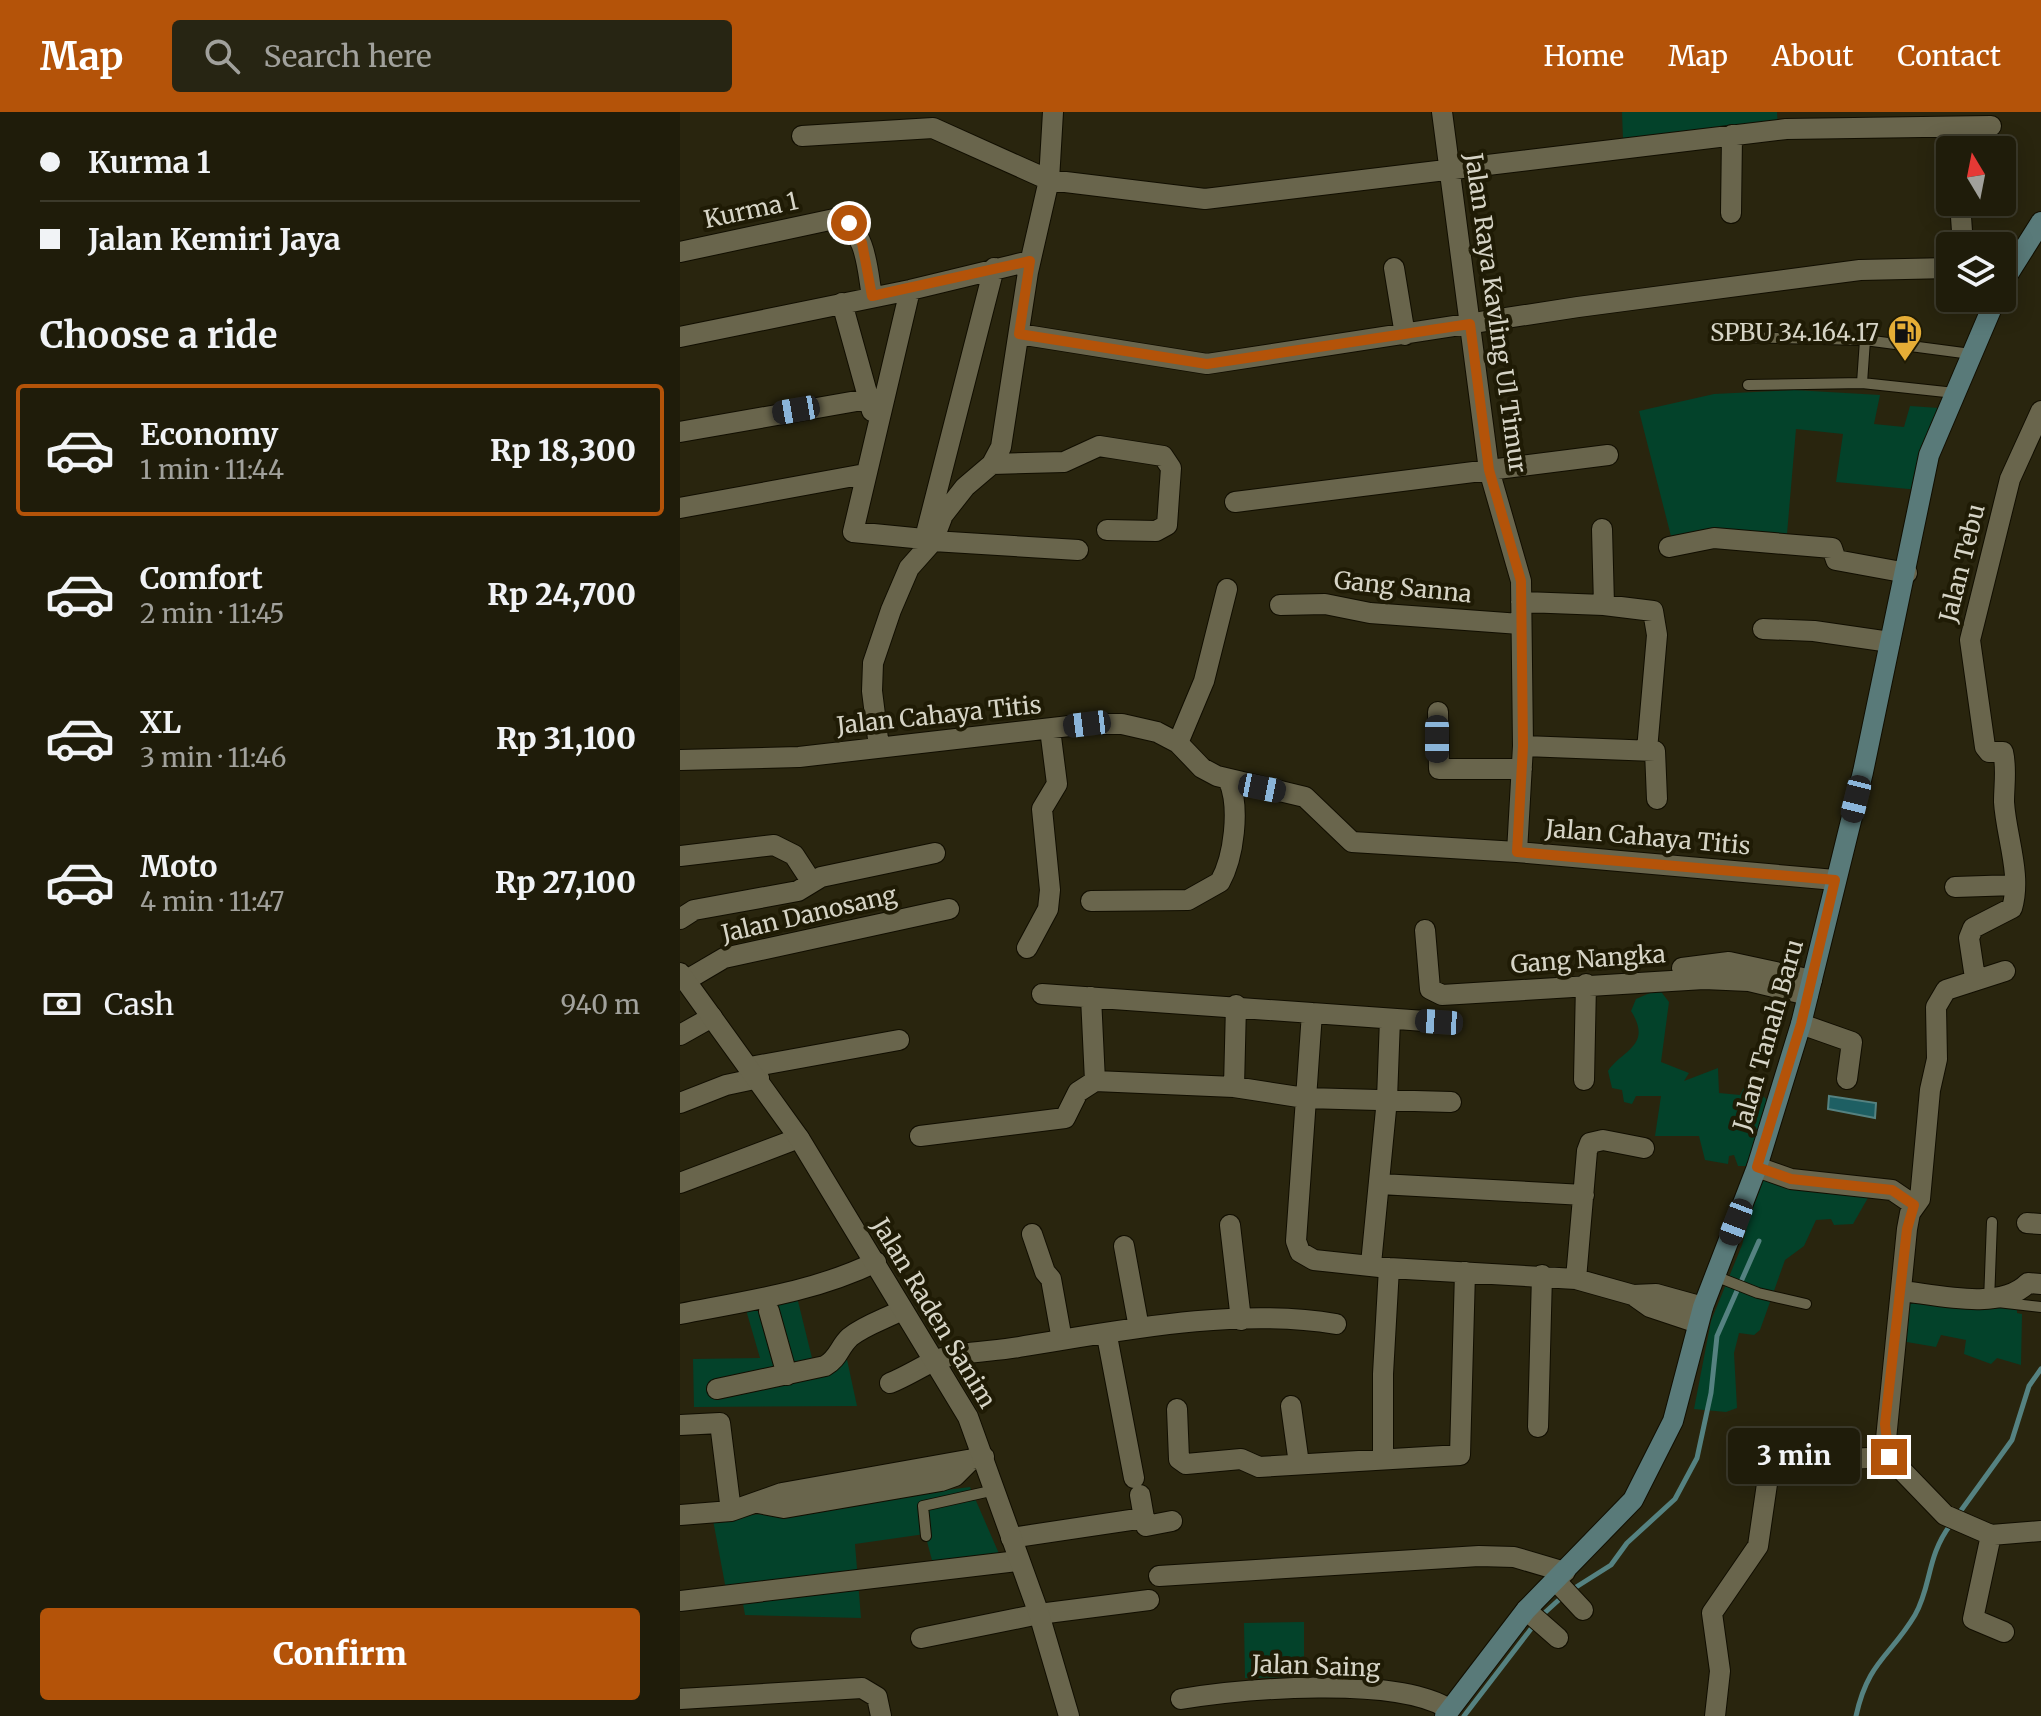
<!DOCTYPE html>
<html lang="en">
<head>
<meta charset="utf-8">
<style>
  :root { --surface:#1f1c0a; --page:#272513; --text:#f1f3f6; --muted:#a1a19c; --line:#3c3a2b; --accent:#b45309 }
  body { margin:0; font-family:Merriweather,serif; background:var(--page); color:var(--text); height:100vh; display:flex; flex-direction:column; font-size:30px; white-space:nowrap }
  * { box-sizing:border-box; margin:0 }
  p { font-size:26px; color:var(--muted) }
  .icon { flex:none; width:44px; height:44px; fill:none; stroke:currentColor; stroke-width:2; stroke-linecap:round; stroke-linejoin:round }
  .map { position:relative; flex:1; overflow:hidden }
  .sheet { display:flex; flex-direction:column; background:var(--surface); width:680px }
  .sheet>* { flex:none }
  .top-card { display:grid; align-content:center; height:176px; padding:0 40px; background:var(--surface) }
  .needle { width:52px; rotate:350deg }
  .tools { position:absolute; left:1256px; top:24px; display:grid; gap:16px }
  .tools a { display:grid; place-items:center; width:80px; height:80px; border-radius:8px; background:var(--surface); box-shadow:0 4px 20px #0003,0 0 0 2px var(--line); font-size:40px }
  .end { position:absolute; width:36px; height:36px; margin:-18px; border:10px solid #b45309; background:#fff; box-shadow:0 0 0 4px #fff }
  .from { border-radius:50% }
  .bubble { position:absolute; height:56px; border-radius:8px; background:var(--surface); box-shadow:0 4px 20px #0003,0 0 0 2px var(--line); font-size:26px; font-weight:800; line-height:56px; text-align:center }
  .car { position:absolute; width:24px; height:48px; margin:-24px -12px; border-radius:10px; box-shadow:0 0 6px 2px #0007; background:linear-gradient(#222 24%,#8ab4d8 0 40%,#222 0 76%,#8ab4d8 0 86%,#222 0) }
  .top-card b { display:flex; align-items:center; gap:28px; height:76px; font-size:30px }
  .top-card b+b { border-top:2px solid var(--line) }
  .top-card i { width:20px; height:20px; background:var(--text) }
  ul { padding:0; list-style:none }
  li { display:flex; align-items:center; gap:24px; height:132px; margin:0 16px 12px; padding:0 24px; border:4px solid transparent; border-radius:8px }
  li div { flex:1 }
  li b { display:block; font-size:30px }
  li em { font-style:normal; font-weight:800 }
  li.active { border-color:var(--accent) }
  li>.icon { width:72px; height:72px; stroke-width:1.5 }
  h2 { padding:0 40px; font-size:36px; line-height:96px }
  .pay { display:flex; align-items:center; gap:20px; height:88px; padding:0 40px; font-size:30px }
  .pay p { margin-inline-start:auto }
  .cta { display:flex; gap:16px; margin-top:auto; padding:16px 40px }
  .cta a { flex:1; height:92px; border-radius:8px; background:var(--accent); color:#fff; font-size:32px; font-weight:800; line-height:92px; text-align:center }
  header { display:flex; align-items:center; gap:48px; box-sizing:border-box; height:112px; padding:0 40px; background:var(--accent); color:#fff }
  header strong { font-size:38px }
  nav { display:flex; gap:44px; margin-inline-start:auto; font-size:28px }
  .search { width:560px; height:72px; background:var(--page); display:flex; align-items:center; gap:20px; box-sizing:border-box; padding:0 28px; border-radius:8px; color:var(--muted); font-size:30px }
  main { display:flex; flex:1; min-height:0 }
  .map>svg:first-child { display:block }
  .green { fill:#03422a }
  .water { fill:#1e5f63; stroke:#558281; stroke-width:2 }
  .lines { fill:none; stroke-linecap:round; stroke-linejoin:round }
  .stream { stroke:#558281; stroke-width:5 }
  .service-casing { stroke:#110e00; stroke-width:12 }
  .minor-casing { stroke:#110e00; stroke-width:22 }
  .tertiary-casing { stroke:#110e00; stroke-width:22 }
  .secondary-casing { stroke:#110e00; stroke-width:22 }
  .service { stroke:#69654c; stroke-width:10 }
  .minor { stroke:#69654c; stroke-width:20 }
  .tertiary { stroke:#69654c; stroke-width:20 }
  .secondary { stroke:#597a79; stroke-width:20 }
  .route { stroke:#b45309; stroke-width:10 }
  .labels { text-anchor:middle; dominant-baseline:central; stroke-width:8; stroke-linejoin:round; paint-order:stroke }
  .street-label { font-size:24px; fill:#d6d4c6; stroke:#1f1b05 }
  .poi-label { font-size:24px; fill:#d6d4c6; stroke:#1f1b05; text-anchor:end }
</style>
</head>
<body>
<header>
<strong>Map</strong>
<div class="search"><svg class="icon" aria-label="search" viewBox="0 0 24 24"><circle cx="10" cy="10" r="6"/><path d="M15 15l6 6"/></svg>Search here</div>
<nav><a>Home</a><a>Map</a><a>About</a><a>Contact</a></nav>
</header>
<main>
<section class="sheet">
<div class="top-card">
<b><i class="from"></i>Kurma 1</b>
<b><i></i>Jalan Kemiri Jaya</b>
</div>
<h2>Choose a ride</h2>
<ul>
<li class="active"><svg class="icon" aria-label="car" viewBox="0 0 24 24"><path d="M5 17H2v-5l4-1 3-4h7l3 4 3 1v5h-3M9 17h6M6 11h13"/><circle cx="7" cy="17" r="2"/><circle cx="17" cy="17" r="2"/></svg><div><b>Economy</b><p>1 min · 11:44</p></div><em>Rp 18,300</em></li>
<li><svg class="icon" aria-label="car" viewBox="0 0 24 24"><path d="M5 17H2v-5l4-1 3-4h7l3 4 3 1v5h-3M9 17h6M6 11h13"/><circle cx="7" cy="17" r="2"/><circle cx="17" cy="17" r="2"/></svg><div><b>Comfort</b><p>2 min · 11:45</p></div><em>Rp 24,700</em></li>
<li><svg class="icon" aria-label="car" viewBox="0 0 24 24"><path d="M5 17H2v-5l4-1 3-4h7l3 4 3 1v5h-3M9 17h6M6 11h13"/><circle cx="7" cy="17" r="2"/><circle cx="17" cy="17" r="2"/></svg><div><b>XL</b><p>3 min · 11:46</p></div><em>Rp 31,100</em></li>
<li><svg class="icon" aria-label="car" viewBox="0 0 24 24"><path d="M5 17H2v-5l4-1 3-4h7l3 4 3 1v5h-3M9 17h6M6 11h13"/><circle cx="7" cy="17" r="2"/><circle cx="17" cy="17" r="2"/></svg><div><b>Moto</b><p>4 min · 11:47</p></div><em>Rp 27,100</em></li>
</ul>
<div class="pay"><svg class="icon" aria-label="cash" viewBox="0 0 24 24"><path d="M3 7h18v10H3z"/><circle cx="12" cy="12" r="2"/></svg>Cash<p>940 m</p></div>
<div class="cta"><a>Confirm</a></div>
</section>
<div class="map">
<svg width="1361" height="1604" viewBox="0 0 1361 1604">
  <rect width="100%" height="100%" fill="#29250e"/>
  <path class="green" d="M 942,0 L 1097,0 L 1098,16 L 943,27 Z
    M 1114,278 L 1200,283 L 1194,312 L 1224,315 L 1230,294 L 1259,296 L 1239,378 L 1156,370 L 1163,322 L 1116,317 L 1107,422 L 993,432 L 959,299 L 1034,282 Z
    M 979,877 L 989,890 L 981,950 L 1009,961 L 1004,969 L 1038,956 L 1039,981 L 1060,983 L 1065,974 L 1075,975 L 1087,988 L 1077,1023 L 1078,1040 L 1066,1054 L 1058,1054 L 1054,1043 L 1049,1044 L 1048,1052 L 1025,1048 L 1019,1024 L 975,1024 L 981,984 L 956,984 L 952,992 L 944,990 L 942,978 L 932,976 L 928,959 C 942,938 973,934 951,899 L 956,887 Z
    M 1083,1057 L 1193,1077 L 1173,1112 L 1154,1113 L 1151,1107 L 1136,1108 L 1124,1134 L 1105,1148 L 1080,1218 L 1074,1223 L 1059,1221 L 1054,1241 L 1057,1296 L 1046,1300 L 1014,1297 L 1031,1209 L 1062,1133 Z
    M 1222,1179 L 1337,1192 L 1337,1201 L 1342,1202 L 1341,1253 L 1317,1246 L 1311,1252 L 1284,1242 L 1286,1228 L 1261,1223 L 1256,1235 L 1215,1228 Z
    M 116,1181 L 132,1246 L 166,1243 L 177,1294 L 14,1295 L 13,1247 L 80,1246 L 64,1191 Z
    M 290,1375 L 320,1444 L 253,1452 L 245,1422 L 175,1432 L 181,1506 L 65,1503 L 61,1480 L 47,1483 L 33,1408 Z
    M 624,1510 L 624,1565 L 565,1566 L 564,1511 Z"/>
  <path class="water" d="M 1149,984 L 1196,991 L 1195,1006 L 1148,997 Z"/>
  <g class="lines">
    <path class="stream" d="M 1277,1404 L 1332,1328 L 1349,1274 L 1361,1257
      M 893,1477 L 931,1453 L 947,1431 L 995,1387 L 1017,1346 L 1031,1281 L 1037,1224 L 1079,1129
      M 860,1505 L 882,1485
      M 784,1604 L 854,1513
      M 1176,1604 C 1188,1549 1210,1545 1235,1503 C 1252,1473 1246,1445 1271,1412"/>
    <g class="service-casing">
      <path id="service" d="M 1061,225 L 1185,228 L 1291,242
        M 1182,271 L 1185,228
        M 1068,273 L 1182,271 L 1275,281
        M 1312,1110 L 1309,1189 L 1361,1195
        M 1035,1164 L 1078,1181 L 1126,1192
        M 246,1424 L 243,1394 L 315,1378"/>
    </g>
    <g class="minor-casing">
      <path id="minor" d="M 762,0 L 809,358 L 841,469 L 843,634 L 837,740
        M 1275,15 L 1276,38
        M 122,24 L 253,16 L 369,68 L 525,87 L 1106,17 L 1311,14
        M 1280,90 L 1283,134
        M 1051,101 L 1052,23
        M 0,140 L 159,106 C 187,120 187,157 192,184
        M 714,156 L 725,223
        M 230,178 L 173,420 L 244,427
        M 162,191 L 192,299
        M 339,222 L 527,252 L 898,195 L 1180,158 L 1270,156
        M 0,225 L 230,178 L 350,149
        M 0,320 L 188,287
        M 312,352 L 384,350 L 419,334 L 483,344 L 491,356 L 487,413 L 476,419 L 427,418
        M 555,390 L 928,343
        M 0,396 L 185,362
        M 922,417 L 924,493
        M 247,418 L 314,156
        M 253,429 L 398,438
        M 989,435 L 1034,426 L 1152,436 L 1156,448 L 1227,461
        M 841,490 L 924,493 L 973,499 L 977,523 L 967,638
        M 600,493 L 645,492 L 690,501 L 840,512
        M 1083,517 L 1134,519 L 1210,530
        M 758,600 L 759,657 L 842,657
        M 498,631 L 524,569 L 547,477
        M 843,634 L 975,639 L 977,687
        M 199,635 L 192,579 L 193,551 L 211,498 L 229,456 L 253,429 L 263,403 L 285,375 L 312,352 L 321,335 L 348,160 L 369,68 L 373,0
        M 0,648 L 119,645 L 407,612 L 442,612 L 477,620 L 498,631 L 522,656 L 537,664 L 625,685 L 672,730 L 837,740 L 1155,768
        M 0,744 L 94,733 L 114,743 L 131,769
        M 1275,775 L 1335,773
        M 411,789 L 508,788 L 540,770 C 554,745 560,696 549,669
        M 0,807 L 14,798 L 118,779 L 141,765 L 255,741
        M 745,818 L 750,877 L 762,883 L 1024,867 L 1069,869 L 1128,883
        M 347,836 L 368,797 L 370,778 L 362,697 L 377,672 L 370,617
        M 1002,856 L 1049,850 L 1132,868
        M 1325,859 L 1266,878 L 1256,895 L 1257,947 L 1250,978 L 1240,1087 L 1230,1101 L 1227,1117 L 1206,1327 L 1209,1345 L 1265,1403 L 1311,1423 L 1361,1419
        M 1295,866 L 1289,826 L 1293,816 L 1332,796 C 1342,763 1326,724 1324,690 C 1324,673 1327,656 1323,640 L 1309,640 L 1305,635 L 1290,528 L 1330,367 L 1361,299
        M 5,869 L 44,846 L 269,797
        M 362,882 L 759,910
        M 411,885 L 415,969
        M 632,901 L 616,1129 L 620,1140 L 634,1148 L 709,1156 L 896,1167 L 953,1183 L 976,1182 L 1023,1195
        M 1121,912 L 1172,930 L 1167,967
        M 0,923 L 32,905
        M 70,955 L 219,928
        M 904,968 L 906,872
        M 554,975 L 556,893
        M 0,991 L 46,973 L 79,966
        M 240,1024 L 385,1006 L 398,980 L 415,969 L 554,975 L 625,986 L 771,990
        M 1077,1055 L 1111,1067 L 1212,1078 L 1234,1093
        M 0,1071 L 119,1026
        M 700,1072 L 904,1083
        M 1347,1111 L 1361,1112
        M 550,1113 L 561,1208
        M 352,1122 L 365,1160 L 371,1167 L 382,1228
        M 444,1134 L 459,1216
        M 691,1152 L 707,987 L 710,907
        M 896,1167 L 907,1039 L 910,1031 L 923,1028 L 964,1036
        M 1222,1179 C 1257,1183 1321,1199 1348,1171 L 1361,1172
        M 953,1183 L 970,1195 L 1018,1211
        M 89,1199 L 107,1263
        M 0,1202 C 67,1189 134,1180 196,1150
        M 427,1224 L 454,1366
        M 210,1271 C 225,1265 239,1256 254,1249 C 278,1239 312,1240 339,1235 C 438,1219 556,1195 656,1212
        M 37,1277 L 145,1254 C 159,1246 159,1235 170,1225 C 185,1213 205,1207 222,1198
        M 611,1294 L 619,1352
        M 497,1297 L 499,1347 L 506,1352 L 561,1347 L 579,1355 L 780,1343 L 785,1160
        M 0,1313 L 40,1311 L 51,1399
        M 858,1315 L 862,1163
        M 703,1346 L 703,1262 L 709,1156
        M 78,1391 L 104,1396 L 261,1369 L 275,1364 L 292,1347
        M 0,1403 L 51,1399 L 102,1381 L 304,1345
        M 464,1406 L 466,1414 L 492,1409
        M 1311,1423 L 1293,1507 L 1324,1520
        M 331,1426 L 464,1406 L 460,1383
        M 479,1464 L 799,1444 L 834,1445 L 885,1460
        M 876,1469 L 903,1498
        M 0,1489 L 338,1449
        M 846,1498 L 878,1526
        M 241,1526 L 359,1502 L 469,1488
        M 0,1587 L 182,1576 L 197,1585 L 201,1604
        M 501,1587 C 563,1577 715,1563 769,1597
        M 1035,1604 L 1040,1559 L 1032,1501 L 1078,1434 L 1089,1358 L 1106,1350 L 1209,1345"/>
    </g>
    <g class="tertiary-casing">
      <path id="tertiary" d="M 0,861 L 119,1026 L 288,1305 L 359,1502 L 389,1604"/>
    </g>
    <g class="secondary-casing">
      <path id="secondary" d="M 1322,172 L 1361,110
        M 765,1604 L 846,1498 L 953,1388 L 993,1309 L 1023,1195 L 1077,1055 L 1121,912 L 1183,660 L 1249,343 L 1316,186"/>
    </g>
    <use href="#service" class="service"/>
    <use href="#minor" class="minor"/>
    <use href="#tertiary" class="tertiary"/>
    <use href="#secondary" class="secondary"/>
  </g>
  <g class="lines">
    <path class="route" d="M 169,111 L 182,131 L 192,184 L 350,149 L 339,222 L 527,252 L 790,212 L 809,358 L 841,469 L 843,634 L 837,740 L 1155,768 L 1121,912 L 1077,1055 L 1111,1067 L 1212,1078 L 1234,1093 L 1227,1117 L 1205,1312 L 1209,1345"/>
  </g>
  <defs>
    <g id="fuel-pin" transform="scale(1.8)"><path d="M0 17L-7.5 6A9.5 9.5 0 1 1 7.5 6Z" fill="#e5ad36" stroke="#1f1b05"/><path d="M-5.5-6h7V0h2V4h1.3V-2.5L3-4.5l.8-.8L6-3V5H2.5V1h-1V6h-7ZM-4.2-4.7v3.2H.2V-4.7Z" fill="#111"/></g>
  </defs>
  <g fill-rule="evenodd">
    <use href="#fuel-pin" x="1225" y="220"/>
  </g>
  <g class="labels">
    <g class="street-label">
      <text transform="translate(71 98) rotate(-12)">Kurma 1</text>
      <text transform="translate(816 201) rotate(82)">Jalan Raya Kavling Ul Timur</text>
      <text transform="translate(1282 451) rotate(-76)">Jalan Tebu</text>
      <text transform="translate(723 475) rotate(6)">Gang Sanna</text>
      <text transform="translate(259 603) rotate(-6)">Jalan Cahaya Titis</text>
      <text transform="translate(968 725) rotate(5)">Jalan Cahaya Titis</text>
      <text transform="translate(129 802) rotate(-13)">Jalan Danosang</text>
      <text transform="translate(908 847) rotate(-4)">Gang Nangka</text>
      <text transform="translate(1088 923) rotate(-74)">Jalan Tanah Baru</text>
      <text transform="translate(254 1201) rotate(59)">Jalan Raden Sanim</text>
      <text transform="translate(636 1554) rotate(2)">Jalan Saing</text>
    </g>
    <g class="poi-label">
      <text x="1199" y="220">SPBU 34.164.17</text>
    </g>
  </g>
</svg>
<div class="tools">
<a><svg class="needle" viewBox="-14 -14 28 28"><path d="M0-13l5 13h-10z" fill="#e53935"/><path d="M0 13l5-13h-10z" fill="#a1a19c"/></svg></a>
<a><svg class="icon" aria-label="layers" viewBox="0 0 24 24"><path d="M12 4l9 5-9 5-9-5zM3 14l9 5 9-5"/></svg></a>
</div>
<i class="end from" style="left:169px;top:111px"></i>
<i class="end" style="left:1209px;top:1345px"></i>
<div class="bubble" style="left:1048px;top:1316px;width:132px">3 min</div>
<i class="car" style="left:116px;top:298px;rotate:260deg"></i>
<i class="car" style="left:407px;top:612px;rotate:263deg"></i>
<i class="car" style="left:757px;top:627px;rotate:180deg"></i>
<i class="car" style="left:582px;top:676px;rotate:101deg"></i>
<i class="car" style="left:1176px;top:687px;rotate:194deg"></i>
<i class="car" style="left:759px;top:910px;rotate:274deg"></i>
<i class="car" style="left:1056px;top:1110px;rotate:201deg"></i>
</div>
</main>
</body>
</html>
